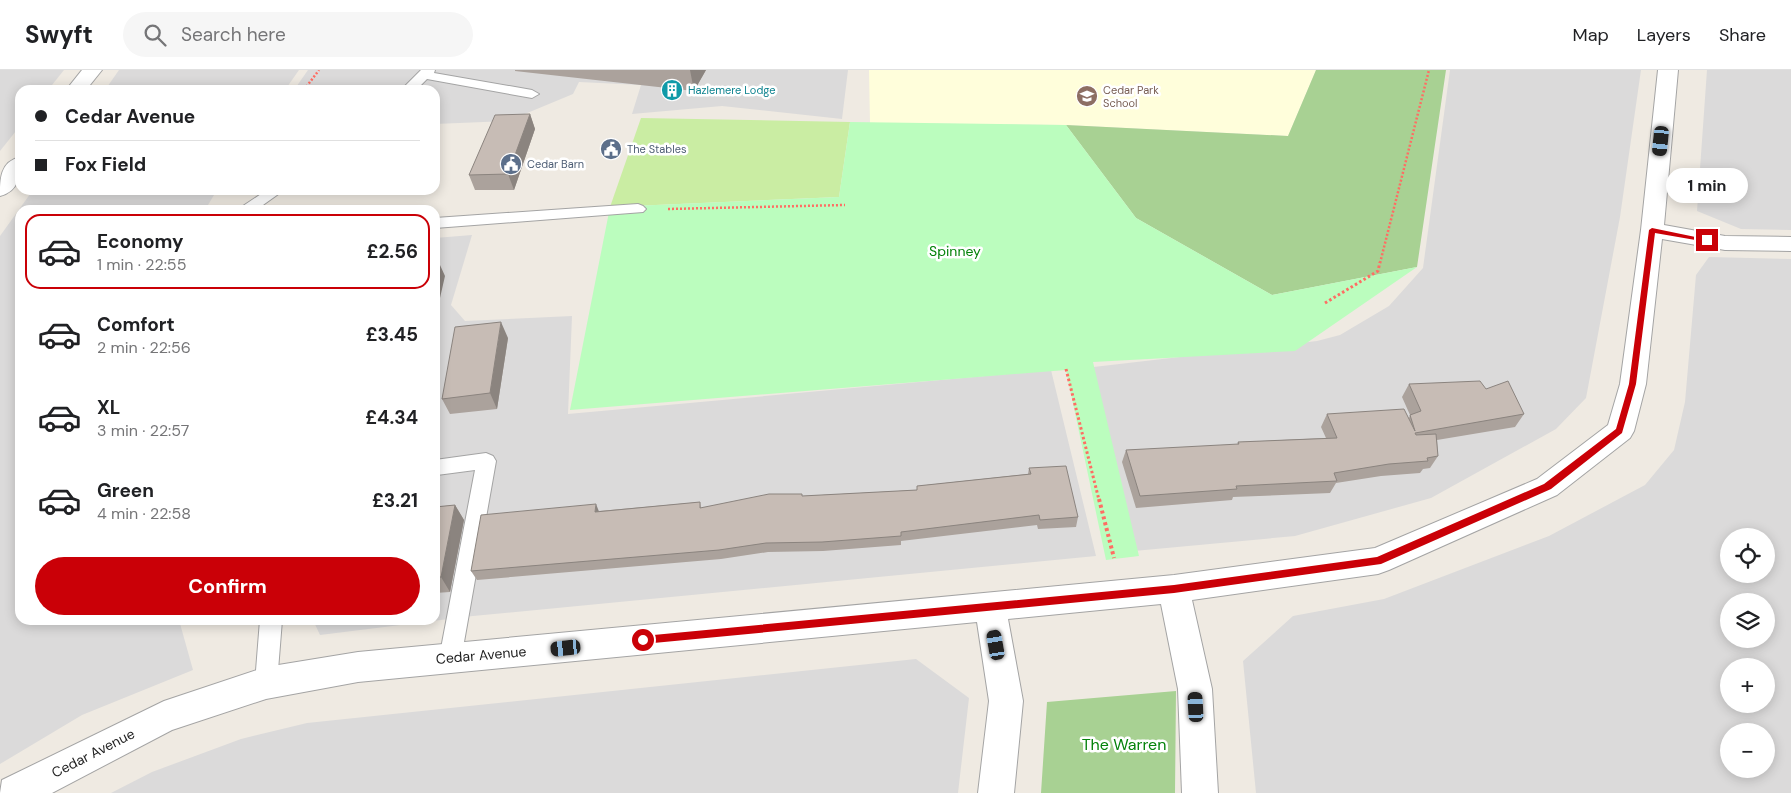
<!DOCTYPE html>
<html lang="en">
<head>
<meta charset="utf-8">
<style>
  :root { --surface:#fff; --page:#f6f6f6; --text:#202124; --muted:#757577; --line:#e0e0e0; --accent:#ca0007 }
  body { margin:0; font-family:"DM Sans",sans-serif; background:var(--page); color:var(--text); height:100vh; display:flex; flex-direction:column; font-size:19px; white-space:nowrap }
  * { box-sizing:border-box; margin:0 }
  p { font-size:16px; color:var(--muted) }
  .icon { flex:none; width:28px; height:28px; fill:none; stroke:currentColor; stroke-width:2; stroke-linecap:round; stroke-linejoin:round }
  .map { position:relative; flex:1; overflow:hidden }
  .details { position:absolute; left:15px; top:135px; width:425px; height:420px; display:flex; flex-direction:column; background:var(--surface); border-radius:15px; box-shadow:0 2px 12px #0003 }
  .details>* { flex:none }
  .guide { position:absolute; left:15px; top:15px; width:425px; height:110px; border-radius:15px; box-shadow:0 2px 12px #0003; display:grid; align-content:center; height:110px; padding:0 20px; background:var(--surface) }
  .tools { position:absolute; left:1720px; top:458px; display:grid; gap:10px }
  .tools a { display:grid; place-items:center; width:55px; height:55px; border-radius:50%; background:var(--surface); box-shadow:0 2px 12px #0003; font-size:25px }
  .end { position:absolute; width:22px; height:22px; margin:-11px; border:6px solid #ca0007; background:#fff; box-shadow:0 0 0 2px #fff }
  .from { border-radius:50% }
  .bubble { position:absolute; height:35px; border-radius:18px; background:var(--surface); box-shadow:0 2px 12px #0003; font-size:16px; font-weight:700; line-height:35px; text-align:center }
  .car { position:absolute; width:15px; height:30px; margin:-15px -8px; border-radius:6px; box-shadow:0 0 4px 1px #0007; background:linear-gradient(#222 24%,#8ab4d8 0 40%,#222 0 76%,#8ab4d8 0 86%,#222 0) }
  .guide b { display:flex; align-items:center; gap:18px; height:48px; font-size:19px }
  .guide b+b { border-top:1px solid var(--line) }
  .guide i { width:12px; height:12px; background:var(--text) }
  ul { padding:9px 0 0; list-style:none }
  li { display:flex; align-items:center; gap:15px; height:75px; margin:0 10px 8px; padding:0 10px; border:2px solid transparent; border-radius:15px }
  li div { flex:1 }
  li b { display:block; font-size:19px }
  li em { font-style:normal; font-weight:700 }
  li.on { border-color:var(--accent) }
  li>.icon { width:45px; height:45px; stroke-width:1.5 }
  .action { display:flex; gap:10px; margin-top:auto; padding:10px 20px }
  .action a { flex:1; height:58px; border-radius:30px; background:var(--accent); color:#fff; font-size:20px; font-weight:700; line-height:58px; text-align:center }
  header { display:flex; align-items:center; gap:30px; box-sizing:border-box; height:70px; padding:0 25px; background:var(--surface); border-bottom:1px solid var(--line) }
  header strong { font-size:24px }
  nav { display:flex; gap:28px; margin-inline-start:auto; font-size:18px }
  .search { width:350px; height:45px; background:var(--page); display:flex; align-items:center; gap:12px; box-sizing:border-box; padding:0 18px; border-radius:28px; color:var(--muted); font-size:19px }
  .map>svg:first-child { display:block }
  .residential { fill:#dbdada; fill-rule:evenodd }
  .education { fill:#fffedb }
  .grass { fill:#caeda3 }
  .forest { fill:#a8d193 }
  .park { fill:#bbfdbe }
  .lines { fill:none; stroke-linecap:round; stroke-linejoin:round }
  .lane-casing { stroke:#a4a4a4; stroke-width:2 }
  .street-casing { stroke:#a4a4a4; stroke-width:2 }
  .path-far2 { stroke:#ff6d63; stroke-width:2.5; stroke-dasharray:2 2; stroke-linecap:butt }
  .path-far1 { stroke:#ff6d63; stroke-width:3; stroke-dasharray:2.5 2.5; stroke-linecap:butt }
  .path { stroke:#ff6d63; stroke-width:4; stroke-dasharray:3 3; stroke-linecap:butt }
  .lane { fill:#fff; fill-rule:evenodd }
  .street { fill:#fff; fill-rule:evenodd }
  .wall { fill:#aba29c }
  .shaded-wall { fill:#8b847f }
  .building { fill:#c7bcb5; stroke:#8b847f }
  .route { fill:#ca0007 }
  .labels { text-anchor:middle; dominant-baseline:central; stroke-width:5; stroke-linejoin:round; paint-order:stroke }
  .far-culture-label { font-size:11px; fill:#0d838f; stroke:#fff; text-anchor:start }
  .far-education-label { font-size:11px; fill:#785e54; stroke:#fff; text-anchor:start }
  .far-service-label { font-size:11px; fill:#4e5e75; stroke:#fff; text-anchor:start }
  .park-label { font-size:14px; fill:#04820a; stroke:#fff }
  .street-label { font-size:14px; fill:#1d1d1d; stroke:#fff }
  .near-park-label { font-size:16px; fill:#04820a; stroke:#fff }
</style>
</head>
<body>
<header>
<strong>Swyft</strong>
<div class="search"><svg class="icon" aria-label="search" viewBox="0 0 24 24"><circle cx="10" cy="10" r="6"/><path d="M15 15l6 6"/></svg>Search here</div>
<nav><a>Map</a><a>Layers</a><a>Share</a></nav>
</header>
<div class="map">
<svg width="1791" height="723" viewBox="0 0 1791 723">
  <rect width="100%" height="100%" fill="#efeae2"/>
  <path class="residential" d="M 0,0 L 64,0 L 48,20 L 20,20 L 20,56 L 0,81 Z
    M 119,0 L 299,0 L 285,20 L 105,20 Z
    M 308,0 L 848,0 L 842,49 L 722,36 L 632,44 L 641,15 L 579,12 L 573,24 L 508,51 L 435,54 L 435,20 L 294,20 Z
    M 1450,0 L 1641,0 L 1620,147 L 1586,328 L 1556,359 L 1431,428 L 1295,466 L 1134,481 L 1085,298 L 1317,271 L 1340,265 L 1389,236 L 1423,198 Z
    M 1707,0 L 1791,0 L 1791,160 L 1741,159 L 1697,141 Z
    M 33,120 L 217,120 L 205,140 L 20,140 L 20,550 L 179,550 L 193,600 L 82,645 L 0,694 L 0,166 Z
    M 472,165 L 451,235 L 465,251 L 572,246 L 568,344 L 1051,300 L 1096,486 L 473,546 L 320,565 L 313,550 L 435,550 L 435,168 Z
    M 1709,187 L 1791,189 L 1791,723 L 1256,723 L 1243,591 L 1293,546 L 1384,529 L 1549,466 L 1645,415 L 1674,380 L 1685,332 L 1696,205 ZM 1729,466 L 1766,466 L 1766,504 L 1729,504 ZM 1729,531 L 1766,531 L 1766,569 L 1729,569 ZM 1729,596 L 1766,596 L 1766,634 L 1729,634 ZM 1729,661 L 1766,661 L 1766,699 L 1729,699 Z
    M 916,589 L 969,628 L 958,723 L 111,723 L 152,702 L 241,669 L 307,653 Z"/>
  <path class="education" d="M 869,0 L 1316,0 L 1288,66 L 1066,55 L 870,53 Z"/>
  <path class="grass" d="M 641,48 L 850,52 L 839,127 L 610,137 Z"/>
  <path class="forest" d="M 1316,0 L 1446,0 L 1417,197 L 1272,225 L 1136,148 L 1066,55 L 1288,66 Z
    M 1176,621 L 1175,723 L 1041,723 L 1047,632 Z"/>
  <path class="park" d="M 850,52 L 1066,55 L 1136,148 L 1272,225 L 1417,197 L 1295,281 L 1093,292 L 1139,486 L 1106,490 L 1066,300 L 570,340 L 610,137 L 839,127 Z"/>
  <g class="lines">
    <g class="lane-casing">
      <path id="lane" d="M 421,0 L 435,0 L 434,3 L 532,20 L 539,24 L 532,28 L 427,9 L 416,20 L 401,20 Z
        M 267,120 L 284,120 L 256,140 L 237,140 Z
        M 638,134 L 643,136 L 646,139 L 643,142 L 435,158 L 435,148 Z
        M 486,383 L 493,386 L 496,391 L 461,589 L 458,596 L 450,599 L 442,596 L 439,589 L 475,400 L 437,405 L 435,404 L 435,390 Z
        M 260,550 L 282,550 L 277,613 L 274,620 L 266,624 L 258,620 L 255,613 Z"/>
    </g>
    <g class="street-casing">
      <path id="street" d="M 82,0 L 102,0 L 86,20 L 66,20 Z
        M 1658,0 L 1678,0 L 1664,155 L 1725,166 L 1791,167 L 1791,181 L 1725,180 L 1662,169 L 1646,314 L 1634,361 L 1630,368 L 1557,425 L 1389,500 L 1378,504 L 1192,530 L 1212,619 L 1218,723 L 1182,723 L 1178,619 L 1161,534 L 1008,549 L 1023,631 L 1014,723 L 978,723 L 989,631 L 977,552 L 358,612 L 266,629 L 172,660 L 52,723 L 0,723 L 2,710 L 164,631 L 266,597 L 358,582 L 1174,505 L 1375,478 L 1537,409 L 1608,355 L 1620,314 L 1641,160 Z
        M 20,87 C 20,104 20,121 0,126 C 0,109 0,92 20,87 Z"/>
    </g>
    <path class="path-far2" d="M 304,20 L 319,0
      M 668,139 L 845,135
      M 1380,193 L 1429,0"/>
    <path class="path-far1" d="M 1325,233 L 1378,201 L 1380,192
      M 1066,299 L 1099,430"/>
    <path class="path" d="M 1099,429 L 1114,488"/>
    <use href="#lane" class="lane"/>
    <use href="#street" class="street"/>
  </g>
  <path class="wall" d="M 515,0 L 706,0 L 694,21 L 515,1 Z
    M 530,44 L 535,59 L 514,120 L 475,120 L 469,105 Z
    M 508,268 L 497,339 L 450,344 L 442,329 Z
    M 1409,314 L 1486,319 L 1524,344 L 1515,357 L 1437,370 L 1438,386 L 1430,398 L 1423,399 L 1420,403 L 1381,406 L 1336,413 L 1330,423 L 1233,427 L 1232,430 L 1136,438 L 1122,392 L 1126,380 L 1237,375 L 1238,372 L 1326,368 L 1321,357 L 1327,344 L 1409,348 L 1410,345 L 1402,327 Z
    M 1029,398 L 1078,447 L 1076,457 L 1038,459 L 1037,455 L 901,471 L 901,475 L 823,481 L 768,482 L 721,489 L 477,510 L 471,501 L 599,441 L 700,432 L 701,438 L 803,426 L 917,420 L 917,416 L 1028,404 Z
    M 455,435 L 464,450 L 450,522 L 435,523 L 435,437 Z"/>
  <path class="shaded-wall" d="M 690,0 L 706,0 L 694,21 Z
    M 530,44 L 535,59 L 514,120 L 508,104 Z
    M 435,184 L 445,206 L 435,250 Z
    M 501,252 L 508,268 L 497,339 L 490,323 Z
    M 596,434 L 600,444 L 595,442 Z
    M 455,435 L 464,450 L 450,522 L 441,507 Z"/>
  <path class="building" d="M 530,44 L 508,104 L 469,105 L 495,45 Z
    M 501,252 L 490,323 L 442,329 L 455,257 Z
    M 1480,311 L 1486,319 L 1508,311 L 1524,344 L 1415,363 L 1416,365 L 1436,364 L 1438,386 L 1427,388 L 1428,391 L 1389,394 L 1334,403 L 1337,411 L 1236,416 L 1237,419 L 1140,426 L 1126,380 L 1239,374 L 1238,372 L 1337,368 L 1327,344 L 1404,339 L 1415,361 L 1410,345 L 1421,341 L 1409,314 Z
    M 1066,396 L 1078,447 L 1040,450 L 1039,445 L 901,462 L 901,466 L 822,472 L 766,473 L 719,480 L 471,501 L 481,445 L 596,434 L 595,442 L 700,432 L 700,438 L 769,424 L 802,424 L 802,426 L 917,420 L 917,416 L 1031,404 L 1029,398 Z
    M 455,435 L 441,507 L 435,508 L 435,437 Z"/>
  <path class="route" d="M 1652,158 L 1710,170 L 1707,172 L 1655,163 L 1636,314 L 1622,363 L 1551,419 L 1381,494 L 1174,523 L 643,574 L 638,570 L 643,566 L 1174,515 L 1377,487 L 1544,414 L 1616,359 L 1629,314 L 1649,160 Z"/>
  <defs>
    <g id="building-disc" transform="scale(1.125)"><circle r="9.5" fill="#0f9aa8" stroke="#fff"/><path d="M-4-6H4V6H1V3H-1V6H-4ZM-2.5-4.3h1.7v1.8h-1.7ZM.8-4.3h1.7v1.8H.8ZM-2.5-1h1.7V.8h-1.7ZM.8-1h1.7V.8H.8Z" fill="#fff"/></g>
    <g id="school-disc" transform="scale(1.125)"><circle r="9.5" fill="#8d6e63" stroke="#fff"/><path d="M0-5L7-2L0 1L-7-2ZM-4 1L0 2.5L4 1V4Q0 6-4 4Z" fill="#fff"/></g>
    <g id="civic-disc" transform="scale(1.125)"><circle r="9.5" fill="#5c6f8a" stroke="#fff"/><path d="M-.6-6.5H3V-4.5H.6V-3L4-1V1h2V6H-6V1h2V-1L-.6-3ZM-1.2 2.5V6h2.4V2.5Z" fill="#fff"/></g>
  </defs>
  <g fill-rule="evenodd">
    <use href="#building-disc" x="672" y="20"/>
    <use href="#school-disc" x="1087" y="26"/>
    <use href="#civic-disc" x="611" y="79"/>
    <use href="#civic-disc" x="511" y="94"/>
  </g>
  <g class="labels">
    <g class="far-culture-label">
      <text x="688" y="20">Hazlemere Lodge</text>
    </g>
    <g class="far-education-label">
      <text x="1103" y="20">Cedar Park<tspan x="1103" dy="13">School</tspan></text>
    </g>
    <g class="far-service-label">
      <text x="627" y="79">The Stables</text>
      <text x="527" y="94">Cedar Barn</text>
    </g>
    <g class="park-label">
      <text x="955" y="181">Spinney</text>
    </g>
    <g class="street-label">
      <text transform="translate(481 585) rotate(-5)">Cedar Avenue</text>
      <text transform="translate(93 683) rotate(-27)">Cedar Avenue</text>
    </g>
    <g class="near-park-label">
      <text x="1124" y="674">The Warren</text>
    </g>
  </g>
</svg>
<div class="tools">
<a><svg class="icon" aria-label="locate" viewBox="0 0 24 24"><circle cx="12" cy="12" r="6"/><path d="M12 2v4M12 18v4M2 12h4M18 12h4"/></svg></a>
<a><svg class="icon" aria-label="layers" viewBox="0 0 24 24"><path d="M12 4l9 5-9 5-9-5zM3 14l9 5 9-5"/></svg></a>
<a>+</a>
<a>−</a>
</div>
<i class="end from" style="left:643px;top:570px"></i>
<i class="end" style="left:1707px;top:170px"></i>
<div class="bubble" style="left:1666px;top:98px;width:82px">1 min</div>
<i class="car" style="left:1661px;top:71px;rotate:186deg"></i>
<i class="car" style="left:996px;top:575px;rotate:350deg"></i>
<i class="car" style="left:566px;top:578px;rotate:264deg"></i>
<i class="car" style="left:1196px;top:637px;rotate:357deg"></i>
<div class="guide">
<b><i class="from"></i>Cedar Avenue</b>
<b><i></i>Fox Field</b>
</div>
<section class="details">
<ul>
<li class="on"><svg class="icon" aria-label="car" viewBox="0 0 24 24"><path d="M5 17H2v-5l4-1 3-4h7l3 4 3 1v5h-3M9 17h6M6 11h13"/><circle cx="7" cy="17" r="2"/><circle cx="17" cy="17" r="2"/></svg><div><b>Economy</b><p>1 min · 22:55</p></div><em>£2.56</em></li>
<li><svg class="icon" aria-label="car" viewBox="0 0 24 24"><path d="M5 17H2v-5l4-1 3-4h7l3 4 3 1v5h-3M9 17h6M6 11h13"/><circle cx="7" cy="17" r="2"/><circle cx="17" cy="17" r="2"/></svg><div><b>Comfort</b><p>2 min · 22:56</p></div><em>£3.45</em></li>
<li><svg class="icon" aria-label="car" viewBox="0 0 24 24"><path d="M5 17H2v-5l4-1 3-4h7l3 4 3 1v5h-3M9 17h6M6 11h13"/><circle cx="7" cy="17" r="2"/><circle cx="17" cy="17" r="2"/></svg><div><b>XL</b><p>3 min · 22:57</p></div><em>£4.34</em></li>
<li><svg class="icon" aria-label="car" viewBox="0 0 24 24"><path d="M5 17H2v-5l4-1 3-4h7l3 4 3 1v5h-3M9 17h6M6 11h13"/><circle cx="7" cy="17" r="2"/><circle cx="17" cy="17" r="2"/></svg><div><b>Green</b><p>4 min · 22:58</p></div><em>£3.21</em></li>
</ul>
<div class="action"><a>Confirm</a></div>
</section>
</div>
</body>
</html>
